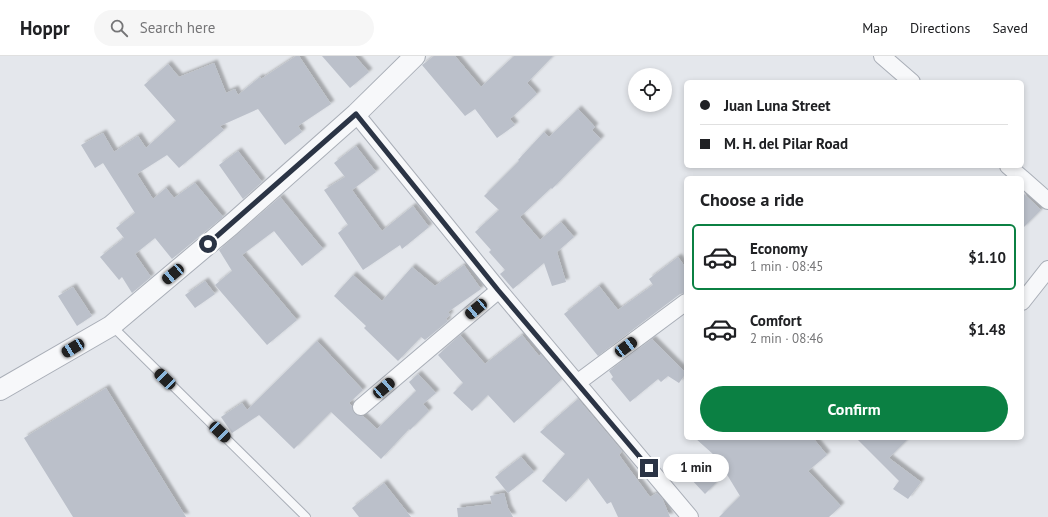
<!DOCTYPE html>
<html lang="en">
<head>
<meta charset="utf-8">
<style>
  :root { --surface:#fff; --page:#f6f6f6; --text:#202124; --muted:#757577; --line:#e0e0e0; --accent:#0b8043 }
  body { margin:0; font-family:"PT Sans",sans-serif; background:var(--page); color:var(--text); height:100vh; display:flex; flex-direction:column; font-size:15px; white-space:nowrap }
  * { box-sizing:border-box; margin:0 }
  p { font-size:13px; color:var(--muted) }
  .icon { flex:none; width:22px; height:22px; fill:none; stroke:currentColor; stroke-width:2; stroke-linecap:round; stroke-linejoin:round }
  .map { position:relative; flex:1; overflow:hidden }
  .details { position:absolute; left:684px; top:120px; width:340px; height:264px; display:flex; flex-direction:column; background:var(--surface); border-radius:6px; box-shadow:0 2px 6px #0003 }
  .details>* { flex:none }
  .banner { position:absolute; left:684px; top:24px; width:340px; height:88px; border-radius:6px; box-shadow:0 2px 6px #0003; display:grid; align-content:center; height:88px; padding:0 16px; background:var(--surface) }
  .fabs { position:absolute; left:628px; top:12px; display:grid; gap:8px }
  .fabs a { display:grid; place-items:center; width:44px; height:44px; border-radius:50%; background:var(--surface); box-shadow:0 2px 6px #0003; font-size:20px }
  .end { position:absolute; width:18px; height:18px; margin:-9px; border:5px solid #2b3445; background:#fff; box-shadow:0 0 0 2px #fff }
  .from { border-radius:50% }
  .bubble { position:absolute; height:28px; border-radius:14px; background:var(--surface); box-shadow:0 2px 6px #0003; font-size:13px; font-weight:700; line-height:28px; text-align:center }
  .car { position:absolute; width:12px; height:24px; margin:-12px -6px; border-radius:5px; box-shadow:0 0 3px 1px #0007; background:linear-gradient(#222 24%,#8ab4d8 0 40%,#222 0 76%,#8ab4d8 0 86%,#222 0) }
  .banner b { display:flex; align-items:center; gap:14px; height:38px; font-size:15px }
  .banner b+b { border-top:1px solid var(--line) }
  .banner i { width:10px; height:10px; background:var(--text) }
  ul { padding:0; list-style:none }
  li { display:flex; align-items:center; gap:12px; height:66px; margin:0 8px 6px; padding:0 8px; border:2px solid transparent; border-radius:6px }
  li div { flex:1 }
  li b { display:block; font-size:15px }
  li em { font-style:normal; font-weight:700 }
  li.on { border-color:var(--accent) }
  li>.icon { width:36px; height:36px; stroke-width:1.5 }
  h2 { padding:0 16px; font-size:18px; line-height:48px }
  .primary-button { display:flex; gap:8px; margin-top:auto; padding:8px 16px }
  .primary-button a { flex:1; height:46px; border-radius:24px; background:var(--accent); color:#fff; font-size:16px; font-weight:700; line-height:46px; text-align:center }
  header { display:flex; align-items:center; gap:24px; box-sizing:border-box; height:56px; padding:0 20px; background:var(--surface); border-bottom:1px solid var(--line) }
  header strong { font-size:19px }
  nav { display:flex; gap:22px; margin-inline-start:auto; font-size:14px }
  .search { width:280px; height:36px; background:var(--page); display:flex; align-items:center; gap:10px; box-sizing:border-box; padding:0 14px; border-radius:22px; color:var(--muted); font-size:15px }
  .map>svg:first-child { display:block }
  .building { fill:#bbc0ca; filter:url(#shadow) }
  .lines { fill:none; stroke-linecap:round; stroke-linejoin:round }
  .service-casing { stroke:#a9aeb7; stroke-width:10 }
  .minor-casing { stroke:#a9aeb7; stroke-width:18 }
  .tertiary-casing { stroke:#a9aeb7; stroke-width:22 }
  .service { stroke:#f7f8fa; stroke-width:8 }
  .minor { stroke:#f7f8fa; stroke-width:16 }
  .tertiary { stroke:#f7f8fa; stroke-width:20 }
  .route { stroke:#2b3445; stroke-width:5 }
</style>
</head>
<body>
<header>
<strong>Hoppr</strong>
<div class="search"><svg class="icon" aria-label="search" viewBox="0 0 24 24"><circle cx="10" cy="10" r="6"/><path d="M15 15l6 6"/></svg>Search here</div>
<nav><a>Map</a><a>Directions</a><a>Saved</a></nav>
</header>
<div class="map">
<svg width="1048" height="461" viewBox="0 0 1048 461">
  <defs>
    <filter id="shadow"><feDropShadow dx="3.5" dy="-3.5" stdDeviation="1" flood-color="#0004"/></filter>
  </defs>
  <rect width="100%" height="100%" fill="#e4e7ec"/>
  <path class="building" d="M 296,0 L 299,0 L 331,48 L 298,70 L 302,76 L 285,89 L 258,53 L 220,70 L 224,74 L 179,112 L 167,99 L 137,118 L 153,143 L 166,132 L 174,142 L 195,127 L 223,161 L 172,203 L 155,182 L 135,198 L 151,221 L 132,237 L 122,221 L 119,224 L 100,201 L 124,182 L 116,172 L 135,157 L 103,107 L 95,112 L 81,89 L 103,77 L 114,96 L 138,80 L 146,92 L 176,65 L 144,29 L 168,8 L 179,21 L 214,7 L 226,37 L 235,33 L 238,39 L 260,21 L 261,23 Z
    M 322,0 L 355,0 L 369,16 L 350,32 Z
    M 434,0 L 455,0 L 481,31 L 514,0 L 553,0 L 527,27 L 537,38 L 510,63 L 515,69 L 497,82 L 475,53 L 465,60 L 422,9 Z
    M 578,53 L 595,71 L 592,74 L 601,83 L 552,133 L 551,132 L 520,161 L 540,184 L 561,166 L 574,181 L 557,196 L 566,226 L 552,230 L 544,207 L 513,233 L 500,218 L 505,214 L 489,196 L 491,194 L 475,176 L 499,154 L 484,140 L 519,105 L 518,104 L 544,76 L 549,81 Z
    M 356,90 L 376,116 L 352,134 L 382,175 L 413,150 L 429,171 L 402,193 L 400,189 L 363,214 L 338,177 L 348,169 L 324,134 L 345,121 L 334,107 Z
    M 238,95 L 262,126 L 243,143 L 219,109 Z
    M 1022,136 L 1041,154 L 1022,173 Z
    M 280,141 L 323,193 L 302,210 L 274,175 L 242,199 L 297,264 L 267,289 L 215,229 L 232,215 L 219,194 Z
    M 678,201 L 686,212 L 686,237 L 680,238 L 598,300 L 564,258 L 599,230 L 618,254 L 653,229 L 649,223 Z
    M 464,209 L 481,233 L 448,256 L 450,259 L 446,263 L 448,265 L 425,284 L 421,281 L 398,305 L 364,272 L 366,270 L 334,240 L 353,219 L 382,245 L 412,211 L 435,230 Z
    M 205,225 L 215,238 L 195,252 L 185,239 Z
    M 73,231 L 92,260 L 77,270 L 58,240 Z
    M 460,279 L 485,308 L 522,279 L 539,300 L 541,298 L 562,323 L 514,367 L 488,339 L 472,355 L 453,337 L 463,327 L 438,299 Z
    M 652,283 L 686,317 L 679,327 L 668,320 L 661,326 L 658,323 L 630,346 L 611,323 L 613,321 L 609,315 Z
    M 317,285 L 363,334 L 349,347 L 352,350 L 354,357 L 363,360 L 377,373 L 416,335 L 409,326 L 418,318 L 436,337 L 423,348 L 429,355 L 410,374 L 409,373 L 381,403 L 331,356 L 294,393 L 259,359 L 232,377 L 221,361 L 242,347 L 247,354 Z
    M 106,332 L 186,461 L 73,461 L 24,382 Z
    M 578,343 L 622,395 L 619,399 L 650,441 L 657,437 L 662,442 L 670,461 L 618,461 L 611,446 L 607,448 L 588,422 L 566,446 L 542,425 L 565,398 L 540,376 Z
    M 695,382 L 813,382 L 827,399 L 808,415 L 841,450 L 829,461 L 719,461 L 740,440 L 726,417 L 705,438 L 689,421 L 714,399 Z
    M 856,382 L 909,382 L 889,402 L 921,426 L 908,443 L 893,433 L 899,425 Z
    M 521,401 L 534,416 L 508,437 L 495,421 Z
    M 384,427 L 411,461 L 359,461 L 352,452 Z
    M 504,437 L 508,452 L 513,461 L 458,461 L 457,452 L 492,448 L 490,440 Z"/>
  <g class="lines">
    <g class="service-casing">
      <path id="service" d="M 112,270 L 306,461"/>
    </g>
    <g class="minor-casing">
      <path id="minor" d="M 882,0 L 912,26
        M 356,58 L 499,234 L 690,461
        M 1008,110 L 1022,122
        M 1022,122 L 1048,145
        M 1022,246 L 1048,213
        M 577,327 L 686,246
        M 361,351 L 499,234"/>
    </g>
    <g class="tertiary-casing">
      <path id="tertiary" d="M 0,334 L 111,270 L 231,169 L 356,58 L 415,0"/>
    </g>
    <use href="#service" class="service"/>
    <use href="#minor" class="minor"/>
    <use href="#tertiary" class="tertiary"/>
  </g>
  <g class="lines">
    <path class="route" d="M 208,188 L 356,58 L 498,234 L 649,412"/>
  </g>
</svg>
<div class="fabs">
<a><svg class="icon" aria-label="locate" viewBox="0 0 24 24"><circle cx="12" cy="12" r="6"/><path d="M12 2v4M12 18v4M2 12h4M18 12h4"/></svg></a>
</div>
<i class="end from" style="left:208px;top:188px"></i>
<i class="end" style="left:649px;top:412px"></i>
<div class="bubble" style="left:663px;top:398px;width:66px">1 min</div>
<i class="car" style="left:173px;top:218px;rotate:230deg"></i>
<i class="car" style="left:476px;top:253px;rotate:230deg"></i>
<i class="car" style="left:626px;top:291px;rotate:53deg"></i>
<i class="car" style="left:73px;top:292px;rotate:239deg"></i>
<i class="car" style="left:165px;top:323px;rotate:314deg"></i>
<i class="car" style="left:384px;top:332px;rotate:49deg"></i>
<i class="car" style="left:220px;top:376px;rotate:134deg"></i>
<div class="banner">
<b><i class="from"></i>Juan Luna Street</b>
<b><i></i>M. H. del Pilar Road</b>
</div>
<section class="details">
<h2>Choose a ride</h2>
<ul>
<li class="on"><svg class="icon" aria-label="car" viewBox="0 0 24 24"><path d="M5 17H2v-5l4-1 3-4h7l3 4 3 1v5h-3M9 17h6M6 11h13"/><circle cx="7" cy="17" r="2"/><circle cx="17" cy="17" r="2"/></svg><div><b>Economy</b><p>1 min · 08:45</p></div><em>$1.10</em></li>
<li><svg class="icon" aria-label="car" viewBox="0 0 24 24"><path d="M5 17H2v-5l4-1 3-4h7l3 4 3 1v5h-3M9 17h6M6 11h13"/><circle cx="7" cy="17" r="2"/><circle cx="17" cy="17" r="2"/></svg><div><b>Comfort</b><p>2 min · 08:46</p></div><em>$1.48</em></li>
</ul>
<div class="primary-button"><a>Confirm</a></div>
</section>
</div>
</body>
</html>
